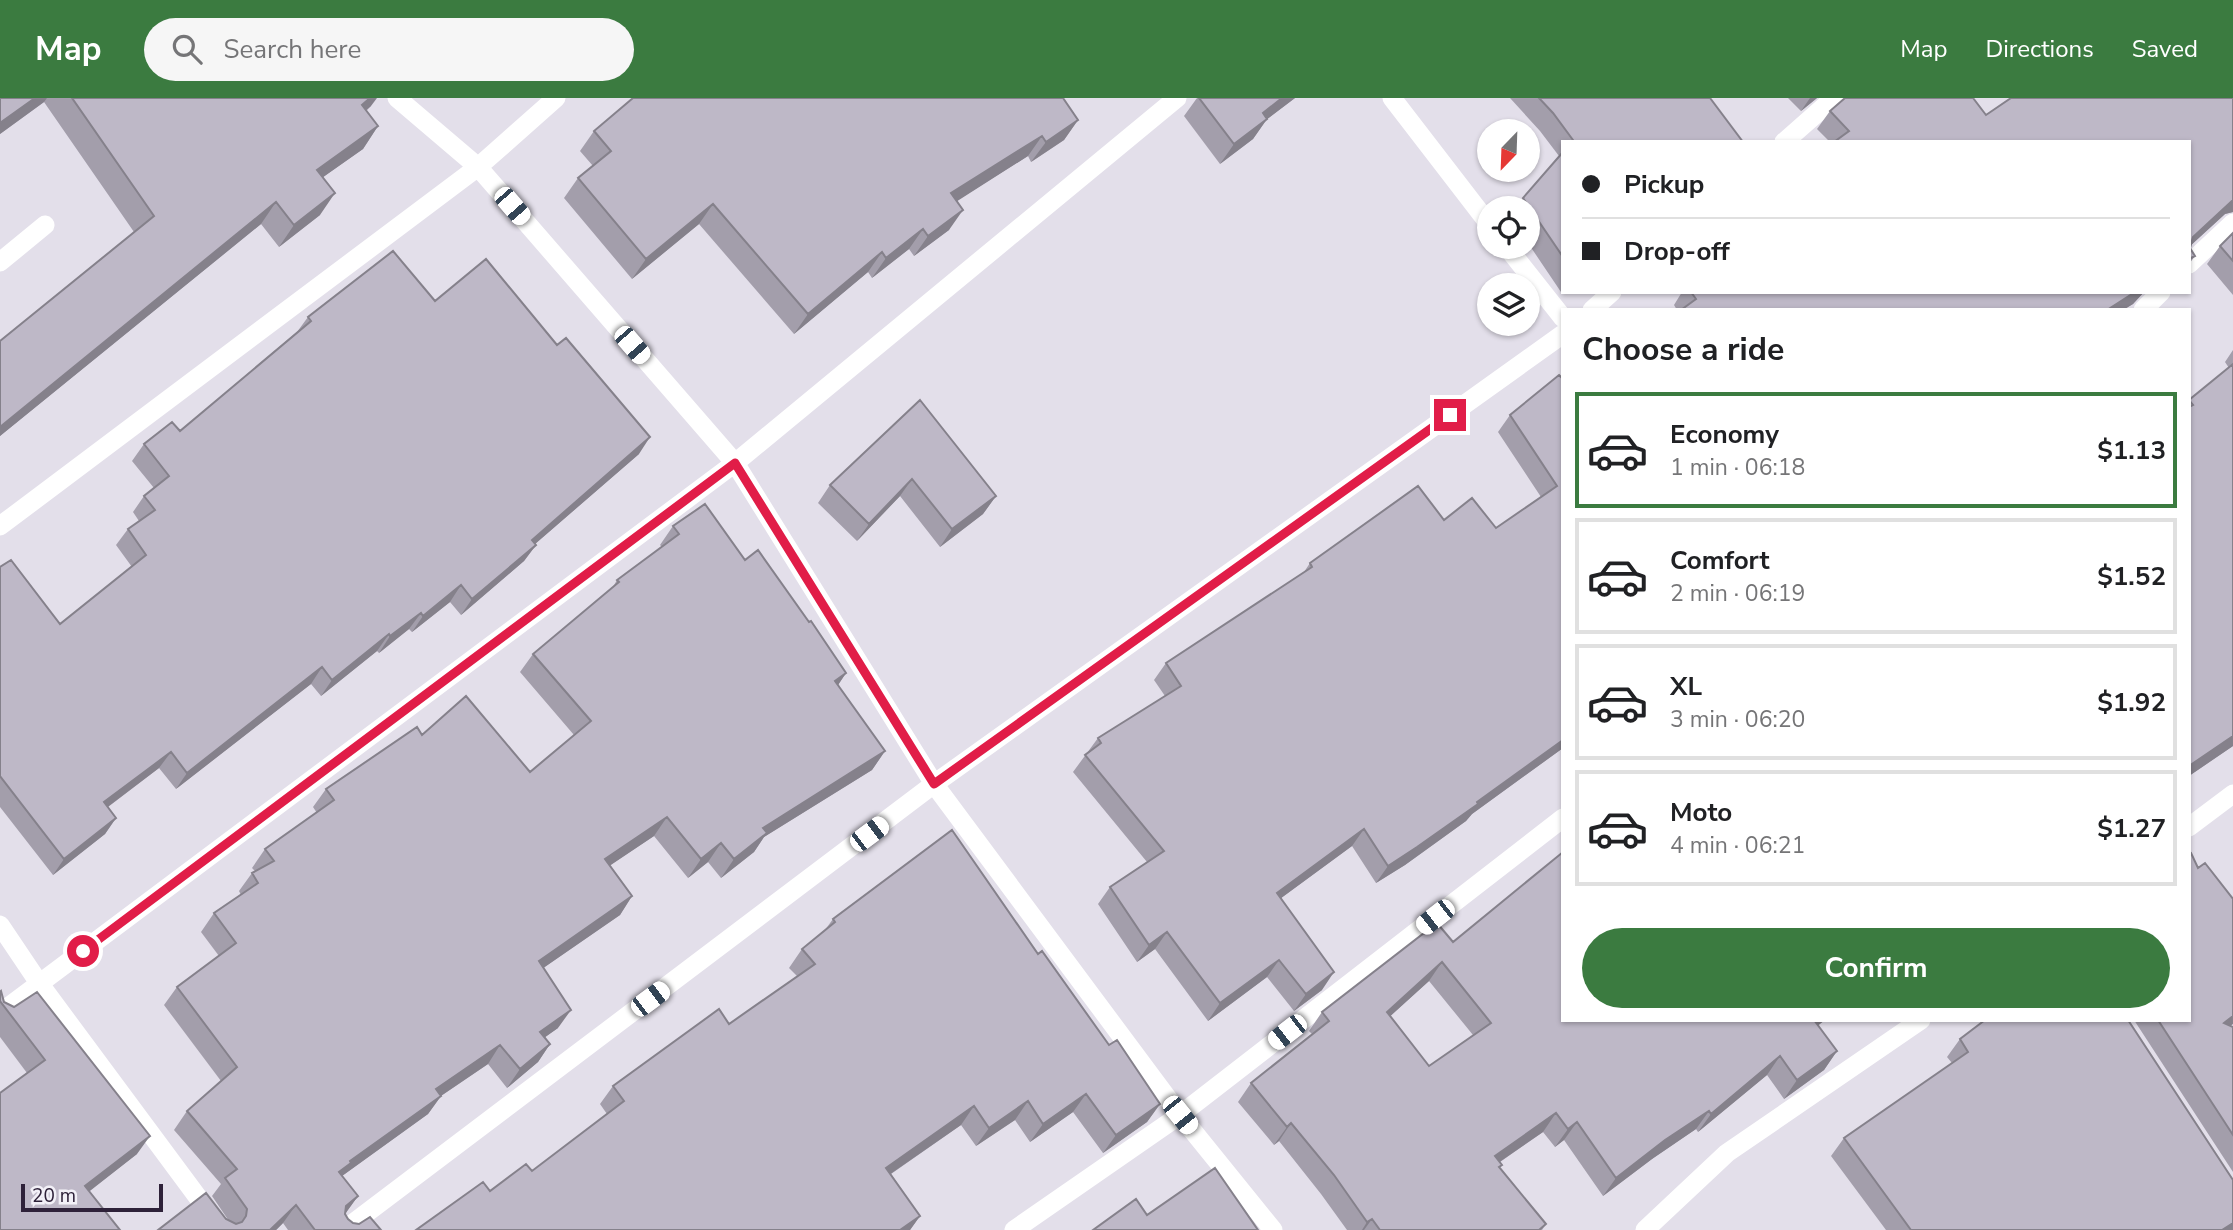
<!DOCTYPE html>
<html lang="en">
<head>
<meta charset="utf-8">
<style>
  :root { --surface:#fff; --page:#f6f6f6; --text:#202124; --muted:#757577; --line:#e0e0e0; --accent:#3b7b40 }
  body { margin:0; font-family:"Nunito Sans",sans-serif; background:var(--page); color:var(--text); height:100vh; display:flex; flex-direction:column; font-size:26px; white-space:nowrap }
  * { box-sizing:border-box; margin:0 }
  p { font-size:23px; color:var(--muted) }
  .icon { flex:none; width:38px; height:38px; fill:none; stroke:currentColor; stroke-width:2; stroke-linecap:round; stroke-linejoin:round }
  .map { position:relative; flex:1; overflow:hidden }
  .sheet { position:absolute; left:1561px; top:210px; width:630px; height:714px; display:flex; flex-direction:column; background:var(--surface); border-radius:0px; box-shadow:0 2px 5px #0004 }
  .sheet>* { flex:none }
  .top-card { position:absolute; left:1561px; top:42px; width:630px; height:154px; border-radius:0px; box-shadow:0 2px 5px #0004; display:grid; align-content:center; height:154px; padding:0 21px; background:var(--surface) }
  .needle { width:46px; rotate:203deg }
  .buttons { position:absolute; left:1477px; top:21px; display:grid; gap:14px }
  .buttons a { display:grid; place-items:center; width:63px; height:63px; border-radius:50%; background:var(--surface); box-shadow:0 2px 5px #0004; font-size:35px }
  .scale { position:absolute; left:21px; bottom:18px; width:142px; box-sizing:border-box; padding-left:7px; border:4px solid #2e2139; border-top:0; font-size:19px; line-height:24px; white-space:nowrap; color:#2e2139; -webkit-text-stroke:5px #f2f0f7; paint-order:stroke }
  .end { position:absolute; width:32px; height:32px; margin:-16px; border:9px solid #e11d48; background:#fff; box-shadow:0 0 0 4px #fff }
  .from { border-radius:50% }
  .car { position:absolute; width:21px; height:42px; margin:-21px -10px; border-radius:9px; box-shadow:0 0 5px 2px #0007; background:linear-gradient(#fff 24%,#345 0 40%,#fff 0 76%,#345 0 86%,#fff 0) }
  .top-card b { display:flex; align-items:center; gap:24px; height:66px; font-size:26px }
  .top-card b+b { border-top:2px solid var(--line) }
  .top-card i { width:18px; height:18px; background:var(--text) }
  ul { padding:0; list-style:none }
  li { display:flex; align-items:center; gap:21px; height:116px; margin:0 14px 10px; padding:0 7px; border:4px solid var(--line); border-radius:0px }
  li div { flex:1 }
  li b { display:block; font-size:26px }
  li em { font-style:normal; font-weight:700 }
  li.current { border-color:var(--accent) }
  li>.icon { width:63px; height:63px; stroke-width:1.5 }
  h2 { padding:0 21px; font-size:32px; line-height:84px }
  .cta { display:flex; gap:14px; margin-top:auto; padding:14px 21px }
  .cta a { flex:1; height:80px; border-radius:42px; background:var(--accent); color:#fff; font-size:28px; font-weight:700; line-height:80px; text-align:center }
  header { display:flex; align-items:center; gap:42px; box-sizing:border-box; height:98px; padding:0 35px; background:var(--accent); color:#fff }
  header strong { font-size:33px }
  nav { display:flex; gap:38px; margin-inline-start:auto; font-size:24px }
  .search { width:490px; height:63px; background:var(--page); display:flex; align-items:center; gap:18px; box-sizing:border-box; padding:0 24px; border-radius:38px; color:var(--muted); font-size:26px }
  .map>svg:first-child { display:block }
  .lines { fill:none; stroke-linecap:round; stroke-linejoin:round }
  .service { stroke:#fff; stroke-width:19 }
  .minor { stroke:#fff; stroke-width:19 }
  .wall { fill:#a39eab; fill-rule:evenodd }
  .shaded-wall { fill:#85818b }
  .building { fill:#beb8c7; stroke:#85818b; stroke-width:2; fill-rule:evenodd }
  .route { stroke:#e11d48; stroke-width:9 }
</style>
</head>
<body>
<header>
<strong>Map</strong>
<div class="search"><svg class="icon" aria-label="search" viewBox="0 0 24 24"><circle cx="10" cy="10" r="6"/><path d="M15 15l6 6"/></svg>Search here</div>
<nav><a>Map</a><a>Directions</a><a>Saved</a></nav>
</header>
<div class="map">
<svg width="2233" height="1132" viewBox="0 0 2233 1132">
  <rect width="100%" height="100%" fill="#e3dfea"/>
  <g class="lines">
    <path class="service" d="M 0,164 L 45,127"/>
    <path class="minor" d="M 397,0 L 478,69 L 735,365 L 934,686 L 1180,1017 L 1273,1132
      M 1392,0 L 1489,126
      M 1784,44 L 1834,0
      M 1507,149 L 1563,220
      M 2189,166 L 2233,125
      M 1592,212 L 1612,194
      M 2143,212 L 2161,194
      M 0,428 L 478,69 L 556,0
      M 2189,729 L 2233,696
      M 0,827 L 39,885 L 222,1132
      M 0,915 L 735,365 L 1177,0
      M 344,1132 L 934,686 L 1563,236
      M 1014,1132 L 1180,1017 L 1563,720
      M 1645,1132 L 1727,1055 L 1921,922"/>
  </g>
  <path class="wall" d="M 0,0 L 370,0 L 371,8 L 366,13 L 378,28 L 363,51 L 323,79 L 320,117 L 279,149 L 261,126 L 0,338 L 0,243 L 134,134 L 44,4 L 0,36 Z
    M 1197,0 L 1295,0 L 1267,21 L 1253,41 L 1220,66 L 1184,18 Z
    M 1510,0 L 1710,0 L 1743,44 L 1563,44 L 1563,192 L 1561,194 L 1528,145 L 1528,110 L 1515,110 L 1523,100 L 1559,58 L 1540,33 Z
    M 1788,0 L 1817,0 L 1801,13 Z
    M 1845,0 L 1973,0 L 1986,17 L 2011,0 L 2233,0 L 2233,114 L 2225,116 L 2190,148 L 2190,150 L 2195,158 L 2189,166 L 2189,44 L 1830,44 L 1817,31 L 1830,13 Z
    M 1078,22 L 1064,42 L 1031,64 L 1028,58 L 956,103 L 949,132 L 914,158 L 909,151 L 872,180 L 868,174 L 794,236 L 699,126 L 632,181 L 564,100 L 578,80 L 593,68 L 580,53 L 594,33 Z
    M 2233,135 L 2233,197 L 2207,166 L 2220,148 Z
    M 1682,194 L 2144,194 L 2133,206 L 2123,212 L 1677,212 L 1674,207 Z
    M 435,203 L 639,356 L 535,446 L 536,447 L 524,463 L 461,517 L 450,504 L 412,534 L 409,531 L 379,555 L 377,553 L 321,598 L 311,586 L 176,691 L 159,670 L 108,709 L 116,720 L 105,736 L 53,777 L 0,709 L 0,469 L 60,526 L 132,469 L 116,447 L 128,431 L 139,423 L 133,414 L 144,398 L 154,390 L 132,363 L 144,346 L 180,333 L 297,234 L 308,219 Z
    M 2233,252 L 2233,648 L 2189,678 L 2189,302 L 2229,270 L 2225,264 Z
    M 1559,277 L 1563,650 L 1472,716 L 1466,723 L 1405,767 L 1376,785 L 1352,748 L 1281,800 L 1322,892 L 1294,913 L 1267,879 L 1208,923 L 1155,851 L 1137,864 L 1098,806 L 1110,789 L 1147,764 L 1073,674 L 1098,640 L 1165,598 L 1154,582 L 1166,565 L 1304,474 L 1310,465 L 1444,422 L 1496,430 L 1541,399 L 1498,334 L 1510,317 Z
    M 920,302 L 996,398 L 983,416 L 940,449 L 900,398 L 857,443 L 818,405 L 830,387 Z
    M 673,428 L 745,462 L 846,575 L 838,587 L 885,653 L 872,672 L 764,739 L 754,754 L 721,780 L 708,764 L 688,780 L 654,738 L 610,767 L 632,798 L 620,817 L 543,870 L 558,930 L 545,939 L 550,946 L 538,964 L 507,990 L 488,966 L 441,998 L 428,1016 L 342,1078 L 358,1098 L 345,1116 L 348,1121 L 353,1125 L 381,1132 L 288,1132 L 283,1125 L 276,1132 L 158,1132 L 226,1121 L 229,1123 L 212,1098 L 221,1086 L 174,1032 L 187,1013 L 221,983 L 164,907 L 177,889 L 219,858 L 201,834 L 214,815 L 241,797 L 239,793 L 252,775 L 255,773 L 252,770 L 265,751 L 317,715 L 313,709 L 326,691 L 422,637 L 530,674 L 574,637 L 520,574 L 533,556 L 613,489 L 617,482 L 662,449 L 660,447 Z
    M 833,821 L 1038,856 L 1109,947 L 1160,1006 L 1147,1024 L 1103,1055 L 1073,1014 L 1030,1044 L 1015,1022 L 976,1048 L 961,1027 L 891,1076 L 920,1118 L 910,1132 L 416,1132 L 490,1093 L 532,1073 L 607,1016 L 600,1006 L 613,988 L 729,926 L 797,878 L 789,870 L 802,851 L 825,832 Z
    M 1453,844 L 1563,922 L 1825,922 L 1818,927 L 1837,953 L 1824,972 L 1784,1001 L 1767,977 L 1698,1034 L 1696,1031 L 1652,1061 L 1603,1098 L 1564,1042 L 1555,1049 L 1543,1034 L 1500,1064 L 1500,1070 L 1546,1126 L 1542,1132 L 1347,1132 L 1321,1096 L 1279,1043 L 1274,1047 L 1238,1004 L 1251,985 L 1312,936 L 1309,933 L 1322,914 ZM 1429,883 L 1473,937 L 1429,968 L 1390,918 Z
    M 0,894 L 4,904 L 137,1056 L 89,1093 L 0,1132 L 27,975 L 0,939 Z
    M 2134,922 L 2189,922 L 2233,929 L 2233,1074 Z
    M 1960,941 L 2233,1132 L 1886,1132 L 1831,1058 L 1844,1040 L 1952,965 L 1947,959 Z"/>
  <path class="shaded-wall" d="M 35,0 L 47,0 L 44,4 L 0,36 L 0,25 Z
    M 370,0 L 377,0 L 371,8 L 346,29 L 362,7 Z
    M 1282,0 L 1295,0 L 1249,35 L 1263,15 Z
    M 1810,0 L 1817,0 L 1801,13 Z
    M 1267,21 L 1253,41 L 1220,66 L 1234,46 Z
    M 1078,22 L 1064,42 L 1031,64 L 1046,44 Z
    M 378,28 L 363,51 L 302,94 L 317,72 Z
    M 1042,38 L 1028,58 L 937,116 L 951,95 Z
    M 335,95 L 320,117 L 279,149 L 294,127 Z
    M 2233,102 L 2233,114 L 2225,116 L 2189,149 L 2193,139 Z
    M 276,104 L 261,126 L 0,338 L 0,329 Z
    M 713,106 L 699,126 L 632,181 L 646,161 Z
    M 963,112 L 949,132 L 914,158 L 928,138 Z
    M 923,131 L 909,151 L 872,180 L 886,160 Z
    M 882,154 L 868,174 L 794,236 L 808,216 Z
    M 2135,194 L 2144,194 L 2133,206 L 2123,212 L 2107,212 Z
    M 650,339 L 639,356 L 520,459 L 532,442 Z
    M 912,381 L 900,398 L 857,443 L 869,426 Z
    M 996,398 L 983,416 L 940,449 L 952,431 Z
    M 536,447 L 524,463 L 461,517 L 472,501 Z
    M 461,487 L 450,504 L 412,534 L 423,518 Z
    M 421,515 L 409,531 L 379,555 L 390,538 Z
    M 389,536 L 377,553 L 321,598 L 332,582 Z
    M 322,569 L 311,586 L 176,691 L 187,675 Z
    M 846,575 L 834,593 L 835,583 Z
    M 2233,638 L 2233,648 L 2189,678 L 2189,668 Z
    M 1563,642 L 1563,650 L 1472,716 L 1466,723 L 1405,767 L 1376,785 L 1388,768 Z
    M 885,653 L 872,672 L 764,739 L 754,754 L 721,780 L 734,761 L 763,730 Z
    M 171,654 L 159,670 L 93,720 L 104,704 Z
    M 667,719 L 654,738 L 593,779 L 605,761 Z
    M 116,720 L 105,736 L 53,777 L 64,761 Z
    M 1364,731 L 1352,748 L 1265,812 L 1277,795 Z
    M 721,745 L 708,764 L 688,780 L 701,761 Z
    M 632,798 L 620,817 L 526,882 L 539,863 Z
    M 1167,834 L 1155,851 L 1137,864 L 1149,847 Z
    M 1279,862 L 1267,879 L 1208,923 L 1220,905 Z
    M 1442,864 L 1429,883 L 1374,933 L 1387,914 Z
    M 1334,874 L 1322,892 L 1294,913 L 1306,896 Z
    M 571,912 L 558,930 L 527,952 L 540,934 Z
    M 2233,918 L 2233,926 L 2211,943 L 2224,925 Z
    M 1814,922 L 1825,922 L 1801,941 Z
    M 550,946 L 538,964 L 507,990 L 520,971 Z
    M 500,947 L 488,966 L 423,1010 L 436,991 Z
    M 1837,953 L 1824,972 L 1784,1001 L 1797,982 Z
    M 1780,958 L 1767,977 L 1698,1034 L 1711,1016 Z
    M 1086,996 L 1073,1014 L 1030,1044 L 1043,1026 Z
    M 441,998 L 428,1016 L 342,1078 L 339,1074 L 350,1063 Z
    M 1028,1003 L 1015,1022 L 976,1048 L 989,1030 Z
    M 1160,1006 L 1147,1024 L 1103,1055 L 1116,1037 Z
    M 974,1008 L 961,1027 L 873,1088 L 886,1070 Z
    M 1709,1013 L 1696,1031 L 1652,1061 L 1603,1098 L 1616,1080 L 1665,1042 Z
    M 1556,1015 L 1543,1034 L 1482,1076 L 1495,1058 Z
    M 1577,1024 L 1564,1042 L 1555,1049 L 1568,1031 Z
    M 1291,1025 L 1279,1043 L 1274,1047 L 1287,1029 Z
    M 150,1038 L 137,1056 L 72,1107 L 85,1088 Z
    M 358,1098 L 345,1116 L 346,1108 Z
    M 296,1107 L 283,1125 L 276,1132 L 270,1132 Z
    M 920,1118 L 910,1132 L 900,1132 Z
    M 1372,1121 L 1364,1132 L 1362,1132 L 1367,1124 Z
    M 2233,1125 L 2233,1132 L 2222,1132 Z"/>
  <path class="building" d="M 0,0 L 35,0 L 0,25 Z
    M 72,0 L 370,0 L 362,7 L 378,28 L 317,72 L 335,95 L 294,127 L 276,104 L 0,329 L 0,243 L 154,118 Z
    M 633,0 L 1063,0 L 1078,22 L 1046,44 L 1042,38 L 951,95 L 963,112 L 928,138 L 923,131 L 886,160 L 882,154 L 808,216 L 713,106 L 646,161 L 578,80 L 611,53 L 594,33 Z
    M 1199,0 L 1282,0 L 1263,15 L 1267,21 L 1234,46 Z
    M 1539,0 L 1710,0 L 1743,44 L 1572,44 L 1573,42 L 1553,15 Z
    M 1845,0 L 1973,0 L 1986,17 L 2011,0 L 2233,0 L 2233,102 L 2193,139 L 2190,150 L 2195,158 L 2189,161 L 2189,44 L 1834,44 L 1849,33 L 1830,13 Z
    M 1563,54 L 1563,159 L 1523,100 Z
    M 2233,135 L 2233,163 L 2220,148 Z
    M 393,153 L 435,203 L 486,161 L 557,247 L 566,240 L 650,339 L 532,442 L 536,447 L 472,501 L 461,487 L 423,518 L 421,515 L 390,538 L 389,536 L 332,582 L 322,569 L 187,675 L 171,654 L 104,704 L 116,720 L 64,761 L 0,678 L 0,469 L 11,462 L 60,526 L 146,457 L 128,431 L 155,412 L 144,398 L 169,378 L 144,346 L 172,324 L 180,333 L 311,223 L 308,219 Z
    M 1691,194 L 2135,194 L 2107,212 L 1681,212 L 1696,201 Z
    M 2233,266 L 2233,638 L 2189,668 L 2189,309 L 2193,307 L 2189,302 Z
    M 1559,277 L 1563,281 L 1563,642 L 1477,704 L 1478,706 L 1417,749 L 1388,768 L 1364,731 L 1277,795 L 1334,874 L 1306,896 L 1279,862 L 1220,905 L 1167,834 L 1149,847 L 1110,789 L 1164,753 L 1085,657 L 1101,645 L 1098,640 L 1181,588 L 1166,565 L 1312,469 L 1310,465 L 1418,388 L 1444,422 L 1472,400 L 1496,430 L 1557,388 L 1510,317 Z
    M 920,302 L 996,398 L 952,431 L 912,381 L 869,426 L 830,387 Z
    M 705,406 L 745,462 L 758,452 L 809,524 L 811,523 L 846,575 L 835,583 L 885,653 L 763,730 L 767,735 L 734,761 L 721,745 L 701,761 L 667,719 L 605,761 L 632,798 L 539,863 L 571,912 L 540,934 L 550,946 L 520,971 L 500,947 L 436,991 L 441,998 L 350,1063 L 351,1065 L 339,1074 L 358,1098 L 346,1108 L 345,1116 L 348,1121 L 353,1125 L 359,1126 L 370,1119 L 381,1132 L 315,1132 L 296,1107 L 270,1132 L 158,1132 L 206,1095 L 226,1121 L 236,1126 L 242,1124 L 246,1118 L 247,1111 L 225,1080 L 237,1071 L 187,1013 L 237,969 L 177,889 L 236,845 L 214,815 L 258,785 L 252,775 L 274,763 L 265,751 L 334,702 L 326,691 L 417,629 L 422,637 L 466,598 L 530,674 L 591,623 L 533,556 L 619,484 L 617,482 L 679,436 L 673,428 Z
    M 952,732 L 1038,856 L 1042,853 L 1109,947 L 1117,942 L 1160,1006 L 1116,1037 L 1086,996 L 1043,1026 L 1028,1003 L 989,1030 L 974,1008 L 886,1070 L 920,1118 L 900,1132 L 416,1132 L 483,1084 L 490,1093 L 526,1066 L 532,1073 L 624,1003 L 613,988 L 719,911 L 729,926 L 815,866 L 802,851 L 835,824 L 833,821 Z
    M 1563,754 L 1563,922 L 1814,922 L 1837,953 L 1797,982 L 1780,958 L 1711,1016 L 1709,1013 L 1665,1042 L 1616,1080 L 1577,1024 L 1568,1031 L 1556,1015 L 1495,1058 L 1502,1067 L 1499,1069 L 1546,1126 L 1539,1132 L 1380,1132 L 1372,1121 L 1367,1124 L 1334,1077 L 1291,1025 L 1287,1029 L 1251,985 L 1329,923 L 1322,914 L 1437,825 L 1453,844 ZM 1442,864 L 1491,925 L 1429,968 L 1387,914 Z
    M 2191,755 L 2198,770 L 2205,765 L 2233,801 L 2233,918 L 2224,925 L 2233,929 L 2233,1037 L 2158,922 L 2189,922 L 2189,756 Z
    M 1,893 L 4,904 L 14,909 L 37,894 L 150,1038 L 85,1088 L 120,1132 L 0,1132 L 0,995 L 45,962 L 0,903 L 0,894 Z
    M 1985,922 L 2128,922 L 2233,1082 L 2233,1125 L 2222,1132 L 1911,1132 L 1844,1040 L 1968,954 L 1960,941 Z
    M 1215,1070 L 1258,1132 L 1093,1132 L 1136,1101 L 1147,1117 Z"/>
  <g class="lines">
    <path class="route" d="M 83,853 L 735,365 L 934,686 L 1450,317"/>
  </g>
</svg>
<div class="buttons">
<a><svg class="needle" viewBox="-14 -14 28 28"><path d="M0-13l5 13h-10z" fill="#e53935"/><path d="M0 13l5-13h-10z" fill="#757577"/></svg></a>
<a><svg class="icon" aria-label="locate" viewBox="0 0 24 24"><circle cx="12" cy="12" r="6"/><path d="M12 2v4M12 18v4M2 12h4M18 12h4"/></svg></a>
<a><svg class="icon" aria-label="layers" viewBox="0 0 24 24"><path d="M12 4l9 5-9 5-9-5zM3 14l9 5 9-5"/></svg></a>
</div>
<div class="scale">20 m</div>
<i class="end from" style="left:83px;top:853px"></i>
<i class="end" style="left:1450px;top:317px"></i>
<i class="car" style="left:512px;top:108px;rotate:139deg"></i>
<i class="car" style="left:632px;top:247px;rotate:139deg"></i>
<i class="car" style="left:869px;top:736px;rotate:53deg"></i>
<i class="car" style="left:1435px;top:819px;rotate:232deg"></i>
<i class="car" style="left:650px;top:901px;rotate:53deg"></i>
<i class="car" style="left:1287px;top:934px;rotate:232deg"></i>
<i class="car" style="left:1180px;top:1017px;rotate:141deg"></i>
<div class="top-card">
<b><i class="from"></i>Pickup</b>
<b><i></i>Drop-off</b>
</div>
<section class="sheet">
<h2>Choose a ride</h2>
<ul>
<li class="current"><svg class="icon" aria-label="car" viewBox="0 0 24 24"><path d="M5 17H2v-5l4-1 3-4h7l3 4 3 1v5h-3M9 17h6M6 11h13"/><circle cx="7" cy="17" r="2"/><circle cx="17" cy="17" r="2"/></svg><div><b>Economy</b><p>1 min · 06:18</p></div><em>$1.13</em></li>
<li><svg class="icon" aria-label="car" viewBox="0 0 24 24"><path d="M5 17H2v-5l4-1 3-4h7l3 4 3 1v5h-3M9 17h6M6 11h13"/><circle cx="7" cy="17" r="2"/><circle cx="17" cy="17" r="2"/></svg><div><b>Comfort</b><p>2 min · 06:19</p></div><em>$1.52</em></li>
<li><svg class="icon" aria-label="car" viewBox="0 0 24 24"><path d="M5 17H2v-5l4-1 3-4h7l3 4 3 1v5h-3M9 17h6M6 11h13"/><circle cx="7" cy="17" r="2"/><circle cx="17" cy="17" r="2"/></svg><div><b>XL</b><p>3 min · 06:20</p></div><em>$1.92</em></li>
<li><svg class="icon" aria-label="car" viewBox="0 0 24 24"><path d="M5 17H2v-5l4-1 3-4h7l3 4 3 1v5h-3M9 17h6M6 11h13"/><circle cx="7" cy="17" r="2"/><circle cx="17" cy="17" r="2"/></svg><div><b>Moto</b><p>4 min · 06:21</p></div><em>$1.27</em></li>
</ul>
<div class="cta"><a>Confirm</a></div>
</section>
</div>
</body>
</html>
